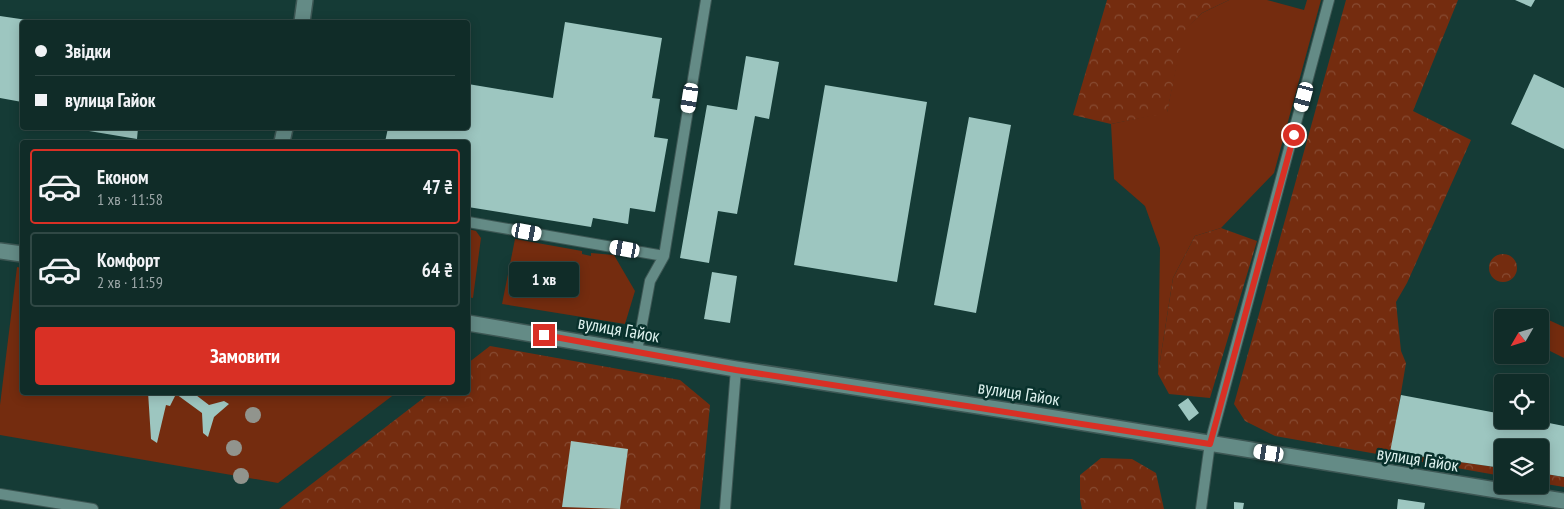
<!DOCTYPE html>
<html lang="uk">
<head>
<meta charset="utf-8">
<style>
  :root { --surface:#102c28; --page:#1e3834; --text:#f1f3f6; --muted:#9ca7a8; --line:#304845; --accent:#d93025 }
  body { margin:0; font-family:"PT Sans Narrow",sans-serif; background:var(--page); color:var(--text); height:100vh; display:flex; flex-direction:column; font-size:19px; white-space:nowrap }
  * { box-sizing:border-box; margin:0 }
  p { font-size:16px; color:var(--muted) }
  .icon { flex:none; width:28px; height:28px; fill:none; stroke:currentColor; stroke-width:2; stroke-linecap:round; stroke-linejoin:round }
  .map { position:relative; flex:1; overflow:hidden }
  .drawer { position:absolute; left:20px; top:140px; width:450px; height:255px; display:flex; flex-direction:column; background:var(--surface); border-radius:5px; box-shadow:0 2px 12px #0003,0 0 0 1px var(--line) }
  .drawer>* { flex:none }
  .hud { position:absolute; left:20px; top:20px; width:450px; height:110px; border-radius:5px; box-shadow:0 2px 12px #0003,0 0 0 1px var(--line); display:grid; align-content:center; height:110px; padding:0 15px; background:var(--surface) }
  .needle { width:32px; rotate:231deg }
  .controls { position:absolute; left:1494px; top:309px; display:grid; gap:10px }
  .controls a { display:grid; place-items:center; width:55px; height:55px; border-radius:5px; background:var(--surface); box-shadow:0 2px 12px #0003,0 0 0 1px var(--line); font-size:25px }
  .end { position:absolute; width:22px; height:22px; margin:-11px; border:6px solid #d93025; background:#fff; box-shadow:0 0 0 2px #fff }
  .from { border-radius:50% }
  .bubble { position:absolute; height:35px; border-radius:5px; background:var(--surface); box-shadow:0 2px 12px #0003,0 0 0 1px var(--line); font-size:16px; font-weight:700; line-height:35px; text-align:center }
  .car { position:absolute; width:15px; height:30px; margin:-15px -8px; border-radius:6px; box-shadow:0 0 4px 1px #0007; background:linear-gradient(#fff 24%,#345 0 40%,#fff 0 76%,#345 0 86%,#fff 0) }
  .hud b { display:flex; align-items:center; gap:18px; height:48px; font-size:19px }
  .hud b+b { border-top:1px solid var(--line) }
  .hud i { width:12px; height:12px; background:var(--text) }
  ul { padding:9px 0 0; list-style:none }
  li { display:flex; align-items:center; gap:15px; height:75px; margin:0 10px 8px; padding:0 5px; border:2px solid var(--line); border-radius:5px }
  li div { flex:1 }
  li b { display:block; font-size:19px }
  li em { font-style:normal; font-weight:700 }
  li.current { border-color:var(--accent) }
  li>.icon { width:45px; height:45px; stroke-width:1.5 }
  .button { display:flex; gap:10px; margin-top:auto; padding:10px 15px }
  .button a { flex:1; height:58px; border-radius:5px; background:var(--accent); color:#fff; font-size:20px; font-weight:700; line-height:58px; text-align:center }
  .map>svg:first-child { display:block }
  .grass { fill:#742c0f }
  .forest { fill:url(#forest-crowns) }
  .building { fill:#9dc6c0 }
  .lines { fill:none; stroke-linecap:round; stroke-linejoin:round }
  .lane-casing { stroke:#3d5754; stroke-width:12 }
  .street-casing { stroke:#3d5754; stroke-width:18 }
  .lane { stroke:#648b86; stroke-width:10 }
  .street { stroke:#648b86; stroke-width:15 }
  .tree { fill:#91948d }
  .route { stroke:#d93025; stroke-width:6 }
  .labels { text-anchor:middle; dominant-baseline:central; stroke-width:5; stroke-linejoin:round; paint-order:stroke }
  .street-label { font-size:18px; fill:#def2ef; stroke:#08312c }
</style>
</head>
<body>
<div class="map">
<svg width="1564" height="509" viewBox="0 0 1564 509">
  <defs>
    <pattern id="forest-crowns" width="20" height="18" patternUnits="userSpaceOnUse" patternTransform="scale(1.25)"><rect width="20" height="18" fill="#742c0f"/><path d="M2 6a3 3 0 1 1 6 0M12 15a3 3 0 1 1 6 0" fill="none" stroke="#874b32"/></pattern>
  </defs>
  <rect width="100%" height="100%" fill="#153b36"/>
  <path class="grass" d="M 1229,0 L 1267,0 L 1304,10 L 1307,0 L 1321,0 L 1274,173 L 1221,228 L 1195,236 L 1173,278 L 1158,374 L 1160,248 L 1145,206 L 1114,179 L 1111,124 L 1167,112 L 1183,31 L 1202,13 Z
    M 468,229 L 476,231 L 481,238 L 473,298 L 468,297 Z
    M 515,239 L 582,251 L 582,254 L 591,256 L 591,253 L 614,255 L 635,291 L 625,324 L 502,304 Z
    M 17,267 L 22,268 L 22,392 L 396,393 L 278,483 L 0,435 L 0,405 Z
    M 1527,310 L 1564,327 L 1564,358 L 1540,346 L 1540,318 L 1523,317 Z"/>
  <path class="forest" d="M 1107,0 L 1229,0 L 1202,13 L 1184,31 L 1167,113 L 1111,124 L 1073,115 Z
    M 1346,0 L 1458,0 L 1413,111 L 1471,140 L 1407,283 L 1396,302 L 1401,351 L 1406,363 L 1391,452 L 1502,468 L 1502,476 L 1275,436 L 1245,421 L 1234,404 Z
    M 1221,228 L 1257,241 L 1210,398 L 1169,394 L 1158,374 L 1173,278 L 1195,236 Z
    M1489 268a14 14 0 1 1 28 0a14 14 0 1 1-28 0Z
    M 490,346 L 680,380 L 710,405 L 700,509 L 279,509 L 430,393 L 468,392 L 468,363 Z
    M 1101,458 L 1132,459 L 1156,473 L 1164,509 L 1082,509 L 1080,499 L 1080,475 Z
    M 1540,473 L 1564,477 L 1564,487 L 1540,483 Z"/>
  <path class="building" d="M 1515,0 L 1535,0 L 1531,7 Z
    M 0,16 L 34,21 L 22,22 L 22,102 L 0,98 Z
    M 565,22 L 662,38 L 652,98 L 660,99 L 654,137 L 668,139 L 655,212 L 630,208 L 628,224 L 593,218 L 591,227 L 468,207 L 468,142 L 385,142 L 388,128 L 468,128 L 468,84 L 553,98 Z
    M 746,56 L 779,62 L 769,119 L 755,116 L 737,214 L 718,211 L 709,263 L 680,258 L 707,105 L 737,110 Z
    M 1534,74 L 1564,88 L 1564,149 L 1511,124 Z
    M 825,85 L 927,102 L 897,282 L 794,265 Z
    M 969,117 L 1011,125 L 976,313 L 934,305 Z
    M 90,128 L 138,128 L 137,139 L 89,131 Z
    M 712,272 L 737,276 L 730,323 L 704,319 Z
    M 148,392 L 192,392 L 209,405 L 224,401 L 229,404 L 214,417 L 208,437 L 203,433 L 202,413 L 176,394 L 170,406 L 166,405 L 157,443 L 151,439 Z
    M 1401,395 L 1502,414 L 1502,420 L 1534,420 L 1564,426 L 1564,477 L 1540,473 L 1540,448 L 1502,448 L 1502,468 L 1390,452 Z
    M 1188,398 L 1199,413 L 1189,421 L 1178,405 Z
    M 571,441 L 628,449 L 620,509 L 562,507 Z
    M 1398,499 L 1425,503 L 1424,509 L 1397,509 Z
    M 1234,502 L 1244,503 L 1243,509 L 1234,509 Z"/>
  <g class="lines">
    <g class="lane-casing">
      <path id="lane" d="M 468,222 L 664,256
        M 637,351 L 650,281 L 664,256 L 706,0
        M 0,494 L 93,509
        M 725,509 L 736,369
        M 1201,509 L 1210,443 L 1329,0"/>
    </g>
    <g class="street-casing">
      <path id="street" d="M 302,22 L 305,0
        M 282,142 L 285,128
        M 0,251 L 22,254
        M 468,323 L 736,369 L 1024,413 L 1564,501"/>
    </g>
    <use href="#lane" class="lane"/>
    <use href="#street" class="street"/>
  </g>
  <g class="tree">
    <circle cx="253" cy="415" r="8"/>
    <circle cx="234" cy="448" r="8"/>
    <circle cx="241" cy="476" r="8"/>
  </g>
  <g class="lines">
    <path class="route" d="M 544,335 L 736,370 L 1210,444 L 1294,135"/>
  </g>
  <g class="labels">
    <g class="street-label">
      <text transform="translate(619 329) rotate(10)">вулиця Гайок</text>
      <text transform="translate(1019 393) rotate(9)">вулиця Гайок</text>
      <text transform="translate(1418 459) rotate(9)">вулиця Гайок</text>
    </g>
  </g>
</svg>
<div class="controls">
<a><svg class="needle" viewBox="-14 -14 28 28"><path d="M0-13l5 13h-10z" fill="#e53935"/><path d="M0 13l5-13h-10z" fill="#9ca7a8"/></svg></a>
<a><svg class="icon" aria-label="locate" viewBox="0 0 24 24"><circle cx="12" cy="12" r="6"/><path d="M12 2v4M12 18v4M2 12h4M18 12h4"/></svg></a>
<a><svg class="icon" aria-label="layers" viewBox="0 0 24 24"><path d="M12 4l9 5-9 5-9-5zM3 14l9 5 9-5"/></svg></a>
</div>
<i class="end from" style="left:1294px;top:135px"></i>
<i class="end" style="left:544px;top:335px"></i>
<div class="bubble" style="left:509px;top:262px;width:70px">1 хв</div>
<i class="car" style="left:1304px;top:97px;rotate:195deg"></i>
<i class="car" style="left:690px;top:98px;rotate:189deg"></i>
<i class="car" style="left:527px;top:232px;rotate:100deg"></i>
<i class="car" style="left:625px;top:249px;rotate:280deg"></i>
<i class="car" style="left:1269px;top:453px;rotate:279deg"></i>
<div class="hud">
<b><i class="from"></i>Звідки</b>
<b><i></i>вулиця Гайок</b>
</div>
<section class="drawer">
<ul>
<li class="current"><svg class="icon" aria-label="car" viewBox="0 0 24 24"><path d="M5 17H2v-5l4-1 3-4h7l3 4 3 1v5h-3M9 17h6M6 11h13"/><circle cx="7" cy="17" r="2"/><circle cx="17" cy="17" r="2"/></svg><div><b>Економ</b><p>1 хв · 11:58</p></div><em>47 ₴</em></li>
<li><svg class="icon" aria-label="car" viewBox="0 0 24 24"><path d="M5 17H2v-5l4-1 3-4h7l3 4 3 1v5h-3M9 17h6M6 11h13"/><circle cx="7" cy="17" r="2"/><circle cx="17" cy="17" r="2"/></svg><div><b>Комфорт</b><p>2 хв · 11:59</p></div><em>64 ₴</em></li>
</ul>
<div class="button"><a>Замовити</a></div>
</section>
</div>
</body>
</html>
